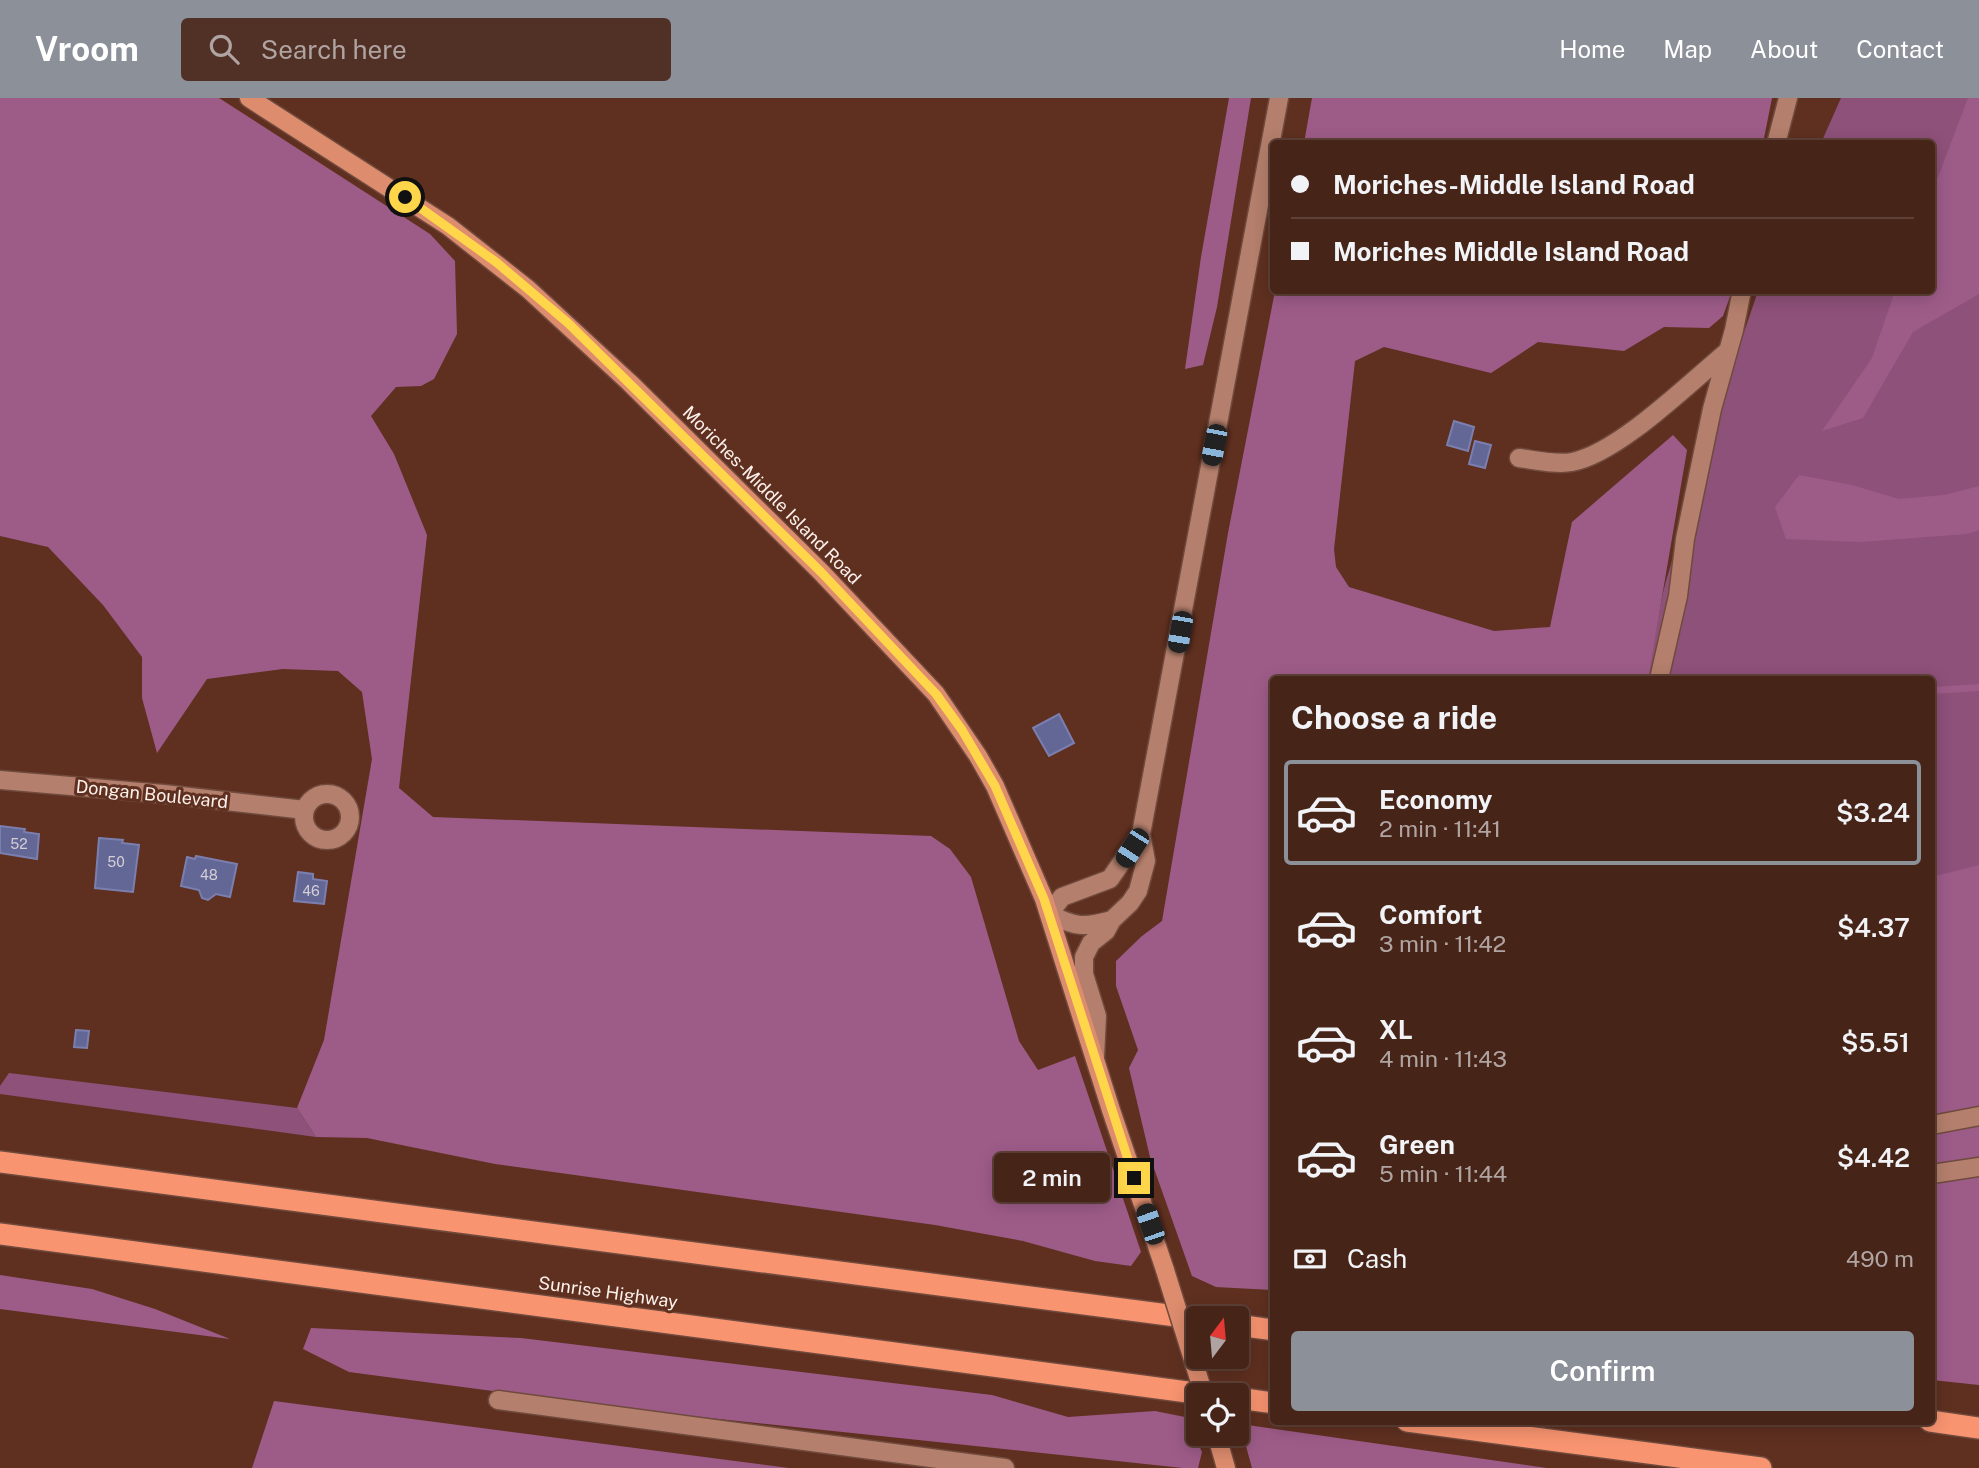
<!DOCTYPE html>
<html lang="en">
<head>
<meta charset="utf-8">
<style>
  :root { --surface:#472418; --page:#513025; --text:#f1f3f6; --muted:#b0a4a2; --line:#5f4137; --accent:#8c9099 }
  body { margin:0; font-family:"Public Sans",sans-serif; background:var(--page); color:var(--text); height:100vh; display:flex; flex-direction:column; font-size:26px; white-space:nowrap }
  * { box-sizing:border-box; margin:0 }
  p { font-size:23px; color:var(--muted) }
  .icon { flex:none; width:38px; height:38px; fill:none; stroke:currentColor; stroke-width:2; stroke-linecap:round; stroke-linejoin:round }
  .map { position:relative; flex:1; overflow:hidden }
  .details { position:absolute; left:1270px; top:578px; width:665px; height:749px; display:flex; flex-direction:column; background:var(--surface); border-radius:7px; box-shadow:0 4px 18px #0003,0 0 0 2px var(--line) }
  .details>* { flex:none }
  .banner { position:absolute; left:1270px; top:42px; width:665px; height:154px; border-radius:7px; box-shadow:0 4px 18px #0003,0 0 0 2px var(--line); display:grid; align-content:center; height:154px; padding:0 21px; background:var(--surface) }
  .needle { width:46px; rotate:16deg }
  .tools { position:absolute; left:1186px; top:1208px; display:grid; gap:14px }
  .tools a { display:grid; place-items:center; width:63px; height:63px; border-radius:7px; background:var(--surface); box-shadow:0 4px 18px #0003,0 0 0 2px var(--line); font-size:35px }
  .end { position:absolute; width:32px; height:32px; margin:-16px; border:9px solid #ffd54a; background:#111; box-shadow:0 0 0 4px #111 }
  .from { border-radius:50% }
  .bubble { position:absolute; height:49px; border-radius:7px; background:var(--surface); box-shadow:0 4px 18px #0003,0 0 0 2px var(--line); font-size:23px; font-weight:600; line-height:49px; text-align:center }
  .car { position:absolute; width:21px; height:42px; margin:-21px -10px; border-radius:9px; box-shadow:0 0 5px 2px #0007; background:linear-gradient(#222 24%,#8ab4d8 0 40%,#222 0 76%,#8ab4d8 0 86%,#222 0) }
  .banner b { display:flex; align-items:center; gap:24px; height:66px; font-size:26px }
  .banner b+b { border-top:2px solid var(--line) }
  .banner i { width:18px; height:18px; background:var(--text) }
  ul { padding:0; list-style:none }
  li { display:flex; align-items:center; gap:21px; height:105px; margin:0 14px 10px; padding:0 7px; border:4px solid transparent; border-radius:7px }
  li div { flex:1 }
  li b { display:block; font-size:26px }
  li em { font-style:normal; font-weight:600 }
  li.active { border-color:var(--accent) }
  li>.icon { width:63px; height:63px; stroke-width:1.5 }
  h2 { padding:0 21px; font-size:32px; line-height:84px }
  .pay { display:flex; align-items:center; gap:18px; height:77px; padding:0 21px; font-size:26px }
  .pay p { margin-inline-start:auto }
  .cta { display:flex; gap:14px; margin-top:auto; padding:14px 21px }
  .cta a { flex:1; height:80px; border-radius:7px; background:var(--accent); color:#fff; font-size:28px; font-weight:600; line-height:80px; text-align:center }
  header { display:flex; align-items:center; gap:42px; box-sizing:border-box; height:98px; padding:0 35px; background:var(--accent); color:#fff }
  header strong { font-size:33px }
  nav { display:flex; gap:38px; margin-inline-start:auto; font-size:24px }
  .search { width:490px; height:63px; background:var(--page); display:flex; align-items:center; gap:18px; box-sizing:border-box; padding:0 24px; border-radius:7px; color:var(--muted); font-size:26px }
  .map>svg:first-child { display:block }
  .green { fill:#8e517a }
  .forest { fill:#9d5c88 }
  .building { fill:#636795; stroke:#7b7faf; stroke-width:2 }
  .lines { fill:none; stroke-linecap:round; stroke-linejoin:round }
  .minor-casing { stroke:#6f4a3d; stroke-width:21 }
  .major-casing { stroke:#6f4a3d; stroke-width:21 }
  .highway-casing { stroke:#6f4a3d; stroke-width:24 }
  .minor { stroke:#b47f6c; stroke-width:18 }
  .major { stroke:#dd8c6e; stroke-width:18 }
  .highway { stroke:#f89470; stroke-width:21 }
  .major-bridge-casing { stroke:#6f4a3d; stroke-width:21; stroke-linecap:butt }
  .major-bridge { stroke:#dd8c6e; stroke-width:18 }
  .route { stroke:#ffd54a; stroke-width:9 }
  .labels { text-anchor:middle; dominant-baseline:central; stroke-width:6; stroke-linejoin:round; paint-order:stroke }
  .number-label { font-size:14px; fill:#d6ced6 }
  .street-label { font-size:18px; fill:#fcf0eb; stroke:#5f3020 }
</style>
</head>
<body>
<header>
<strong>Vroom</strong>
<div class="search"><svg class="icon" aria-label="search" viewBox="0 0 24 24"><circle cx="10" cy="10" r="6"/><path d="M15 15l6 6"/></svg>Search here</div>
<nav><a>Home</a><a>Map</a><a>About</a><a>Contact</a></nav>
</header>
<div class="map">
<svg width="1979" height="1370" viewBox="0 0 1979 1370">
  <rect width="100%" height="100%" fill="#5f3020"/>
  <path class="green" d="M 1841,0 L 1979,0 L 1979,776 L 1932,788 L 1932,581 L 1643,581 C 1656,549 1657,515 1666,483 C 1695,385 1725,289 1758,193 L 1932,192 L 1932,46 L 1821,45 Z
    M 9,975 L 297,1010 L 316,1039 L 0,996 L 0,988 Z"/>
  <path class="forest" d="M 0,0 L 219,0 L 430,136 L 455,163 L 457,236 L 434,281 L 421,288 L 396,289 L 371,318 L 394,356 L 427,437 L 399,690 L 433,719 L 931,738 L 950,751 L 971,779 L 1019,943 L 1038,972 L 1075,958 L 1141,1154 L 1131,1168 L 1095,1163 L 1023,1143 L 935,1127 L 495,1066 L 367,1040 L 316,1039 L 297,1010 L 324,942 L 372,661 L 362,594 L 338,573 L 283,571 L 207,581 L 157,655 L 142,600 L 142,559 L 103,507 L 48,449 L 0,438 Z
    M 1229,0 L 1251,0 L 1217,209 L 1203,267 L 1185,271 L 1201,159 Z
    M 1312,0 L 1772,0 L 1763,45 L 1304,45 Z
    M 1968,0 L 1979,0 L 1979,196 L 1913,234 L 1863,320 L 1822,333 L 1872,260 L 1895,193 L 1932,192 L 1932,95 Z
    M 1275,193 L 1732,193 L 1723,218 L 1709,230 L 1664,229 L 1624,253 L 1538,244 L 1491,275 L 1384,249 L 1355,263 L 1334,451 L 1336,469 L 1349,489 L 1494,533 L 1550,529 L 1572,424 L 1673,337 L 1687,352 L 1648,581 L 1274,581 L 1274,1192 L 1216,1189 L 1192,1178 L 1150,1059 L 1129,970 L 1138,952 L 1116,888 L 1116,863 L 1142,838 L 1162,823 L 1228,435 Z
    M 1799,377 L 1852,387 L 1899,401 L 1944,397 L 1979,388 L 1979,432 L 1967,436 L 1861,444 L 1786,441 L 1775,409 Z
    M 1979,586 L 1979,593 L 1932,596 L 1932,589 Z
    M 1979,767 L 1979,1287 L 1932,1282 L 1932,779 Z
    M 0,1177 L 92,1191 L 155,1211 L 230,1241 L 0,1211 Z
    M 311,1230 L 521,1240 L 992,1297 L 1068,1319 L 1155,1313 L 1185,1319 L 1202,1354 L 1198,1370 L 1183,1370 L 653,1314 L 349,1274 L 303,1251 Z
    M 274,1303 L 789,1370 L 252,1370 Z
    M 1240,1326 L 1547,1370 L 1252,1370 Z"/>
  <path class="building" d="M 1454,323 L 1474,329 L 1468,353 L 1447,347 Z
    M 1475,343 L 1491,347 L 1485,370 L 1469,366 Z
    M 1059,616 L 1074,645 L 1049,658 L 1033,630 Z
    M 0,728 L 25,731 L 24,734 L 39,736 L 37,761 L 0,755 Z
    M 99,740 L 123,742 L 122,745 L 139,747 L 133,794 L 95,790 Z
    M 196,758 L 237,766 L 230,799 L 216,796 L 208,802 L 202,800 L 199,792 L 181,788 L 187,759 L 195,761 Z
    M 298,774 L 313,776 L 313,781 L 327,783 L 324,806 L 294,803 Z
    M 76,932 L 89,933 L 87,950 L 74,949 Z"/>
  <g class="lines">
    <g class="minor-casing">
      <path id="minor" d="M 1776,46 L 1788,0
        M 1519,360 C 1535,362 1556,367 1572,364 C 1619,355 1689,285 1728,253
        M 1659,581 L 1678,498 L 1685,441 L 1712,311 L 1734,232 L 1742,192
        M 0,682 L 164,696 L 305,712
        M304 719a23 23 0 1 1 46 0a23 23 0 1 1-46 0Z
        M 1112,822 C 1084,830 1075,829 1049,816 L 1062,799 L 1110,781 L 1141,736 L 1279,0
        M 1095,960 L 1097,918 L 1084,876 L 1084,859 L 1091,845 L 1106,833 L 1112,822 L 1130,805 L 1138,793 L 1146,763 L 1141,736
        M 1932,1027 L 1979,1018
        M 1932,1076 L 1979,1069
        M 498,1302 L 1005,1370"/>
    </g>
    <g class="major-casing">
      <path id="major" d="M 249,0 L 448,128 L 528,191 L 630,285 L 821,474 L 936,596 L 978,658 L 995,688 L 1044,801 L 1111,1012 L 1165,1172
        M 1216,1335 L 1226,1370"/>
    </g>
    <g class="highway-casing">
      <path id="highway" d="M 0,1064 L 1199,1221
        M 0,1136 L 1210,1297
        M 1237,1227 L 1274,1232
        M 1237,1300 L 1274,1305
        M 1407,1323 L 1761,1370
        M 1930,1323 L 1979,1330"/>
    </g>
    <use href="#minor" class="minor"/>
    <use href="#major" class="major"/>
    <use href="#highway" class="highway"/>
    <g class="major-bridge-casing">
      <path id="major-bridge" d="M 1165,1172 L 1204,1297"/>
    </g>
    <use href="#major-bridge" class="major-bridge"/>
  </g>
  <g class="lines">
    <path class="route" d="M 405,99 L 496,164 L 568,225 L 821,474 L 936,596 L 962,632 L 995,688 L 1044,801 L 1134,1080"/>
  </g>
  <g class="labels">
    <g class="number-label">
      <text x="19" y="746">52</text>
      <text x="116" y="764">50</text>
      <text x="209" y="777">48</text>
      <text x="311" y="793">46</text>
    </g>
    <g class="street-label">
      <text transform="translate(772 397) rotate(45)">Moriches-Middle Island Road</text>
      <text transform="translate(152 696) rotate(6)">Dongan Boulevard</text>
      <text transform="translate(608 1194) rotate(8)">Sunrise Highway</text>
    </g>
  </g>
</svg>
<div class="tools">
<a><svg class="needle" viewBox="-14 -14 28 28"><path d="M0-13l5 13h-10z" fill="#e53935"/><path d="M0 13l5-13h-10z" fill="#b0a4a2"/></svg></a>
<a><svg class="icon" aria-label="locate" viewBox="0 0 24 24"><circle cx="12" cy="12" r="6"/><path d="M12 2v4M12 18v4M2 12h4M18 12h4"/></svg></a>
</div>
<i class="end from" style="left:405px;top:99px"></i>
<i class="end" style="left:1134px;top:1080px"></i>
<div class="bubble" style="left:994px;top:1055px;width:116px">2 min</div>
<i class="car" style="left:1214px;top:347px;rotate:191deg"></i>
<i class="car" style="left:1180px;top:534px;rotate:190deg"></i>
<i class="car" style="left:1132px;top:750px;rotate:213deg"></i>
<i class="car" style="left:1150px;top:1126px;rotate:341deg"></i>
<div class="banner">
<b><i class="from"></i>Moriches-Middle Island Road</b>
<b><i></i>Moriches Middle Island Road</b>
</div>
<section class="details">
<h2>Choose a ride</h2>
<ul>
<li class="active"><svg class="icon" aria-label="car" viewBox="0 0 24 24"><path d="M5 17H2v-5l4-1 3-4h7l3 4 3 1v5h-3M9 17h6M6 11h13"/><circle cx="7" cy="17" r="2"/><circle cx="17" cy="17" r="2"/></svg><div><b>Economy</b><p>2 min · 11:41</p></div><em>$3.24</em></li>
<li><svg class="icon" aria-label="car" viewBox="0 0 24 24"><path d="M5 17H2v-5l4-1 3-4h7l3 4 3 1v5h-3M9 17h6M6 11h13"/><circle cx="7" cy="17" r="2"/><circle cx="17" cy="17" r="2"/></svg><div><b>Comfort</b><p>3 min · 11:42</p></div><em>$4.37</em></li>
<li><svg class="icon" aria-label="car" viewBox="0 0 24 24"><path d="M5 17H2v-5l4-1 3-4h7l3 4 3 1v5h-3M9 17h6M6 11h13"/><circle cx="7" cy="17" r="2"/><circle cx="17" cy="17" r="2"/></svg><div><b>XL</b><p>4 min · 11:43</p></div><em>$5.51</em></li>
<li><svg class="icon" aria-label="car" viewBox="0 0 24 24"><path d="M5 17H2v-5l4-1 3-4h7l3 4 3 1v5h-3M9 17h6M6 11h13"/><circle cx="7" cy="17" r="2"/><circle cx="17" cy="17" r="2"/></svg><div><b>Green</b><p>5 min · 11:44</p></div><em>$4.42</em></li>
</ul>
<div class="pay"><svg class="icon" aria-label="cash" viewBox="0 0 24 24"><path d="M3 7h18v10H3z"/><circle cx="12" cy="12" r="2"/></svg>Cash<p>490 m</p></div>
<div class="cta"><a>Confirm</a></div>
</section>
</div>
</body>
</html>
